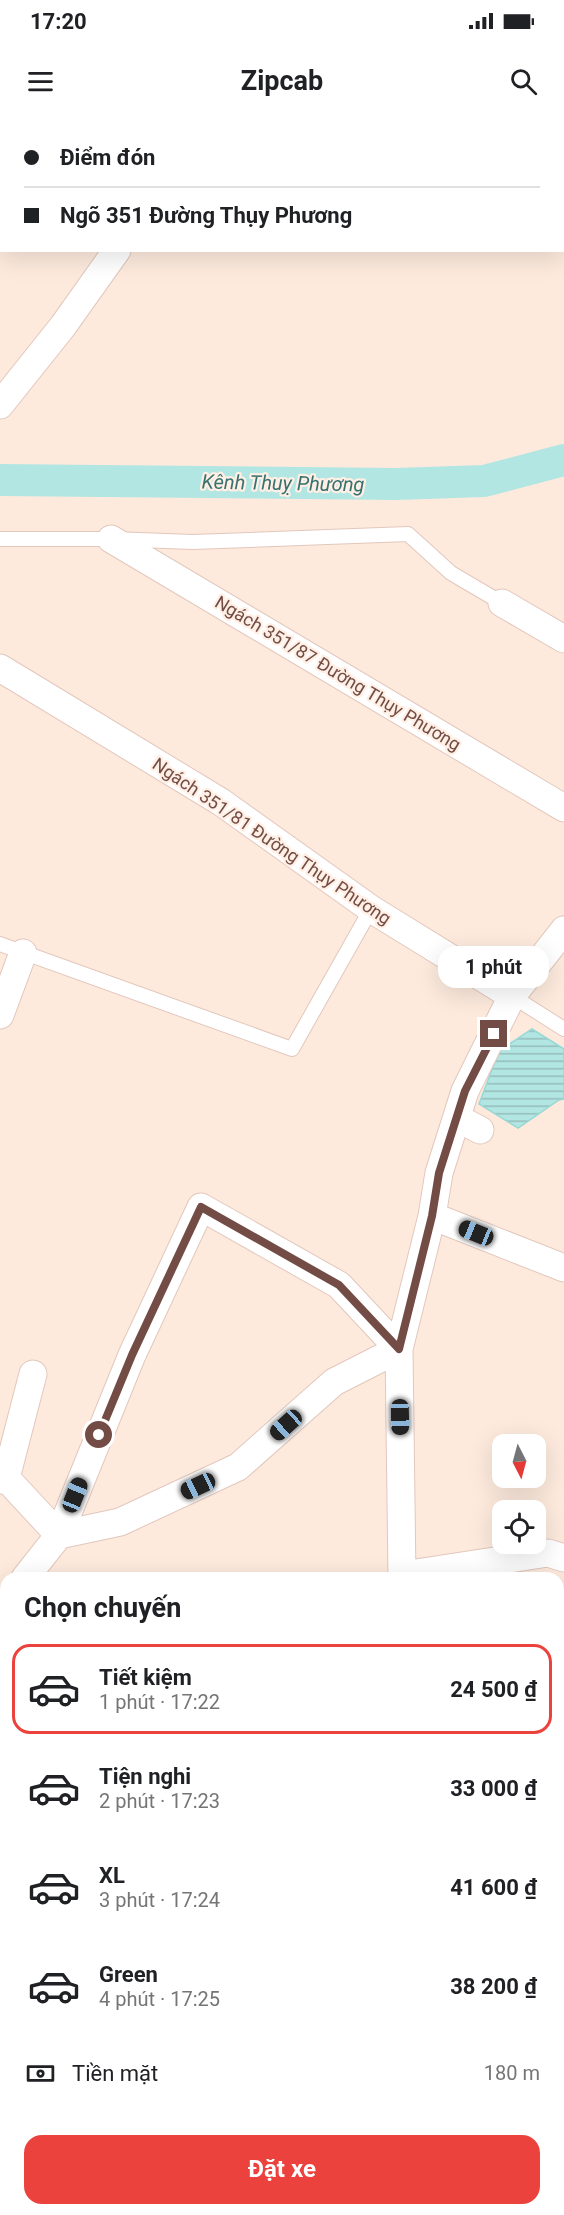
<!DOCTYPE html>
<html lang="vi">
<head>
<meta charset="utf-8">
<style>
  :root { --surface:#fff; --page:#f6f6f6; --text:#202124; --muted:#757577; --line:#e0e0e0; --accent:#ec423d }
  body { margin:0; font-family:Roboto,sans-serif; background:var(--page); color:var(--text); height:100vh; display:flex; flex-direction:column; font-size:22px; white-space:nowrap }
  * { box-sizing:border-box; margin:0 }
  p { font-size:20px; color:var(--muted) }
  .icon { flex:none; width:33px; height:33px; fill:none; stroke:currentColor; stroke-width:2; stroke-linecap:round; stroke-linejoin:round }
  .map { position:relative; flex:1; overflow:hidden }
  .drawer { position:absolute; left:0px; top:1452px; width:564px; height:644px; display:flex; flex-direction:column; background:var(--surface); border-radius:18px 18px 0 0; box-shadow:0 6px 24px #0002 }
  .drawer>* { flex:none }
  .guide { position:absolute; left:0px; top:0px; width:564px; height:132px; box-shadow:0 6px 24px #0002; display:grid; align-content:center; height:132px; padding:0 24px; background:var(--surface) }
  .needle { width:39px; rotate:174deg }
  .controls { position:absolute; left:492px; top:1314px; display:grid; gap:12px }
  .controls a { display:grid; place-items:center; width:54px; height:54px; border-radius:12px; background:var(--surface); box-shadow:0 6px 24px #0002; font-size:30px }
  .end { position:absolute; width:27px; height:27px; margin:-14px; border:8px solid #734d45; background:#fff; box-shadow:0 0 0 3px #fff }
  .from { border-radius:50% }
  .bubble { position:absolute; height:42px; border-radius:18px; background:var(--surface); box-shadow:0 6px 24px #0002; font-size:20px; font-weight:700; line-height:42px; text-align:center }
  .car { position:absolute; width:18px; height:36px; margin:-18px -9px; border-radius:8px; box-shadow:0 0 4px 2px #0007; background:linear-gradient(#222 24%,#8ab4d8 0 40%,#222 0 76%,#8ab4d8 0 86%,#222 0) }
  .guide b { display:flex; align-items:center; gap:21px; height:57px; font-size:22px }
  .guide b+b { border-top:2px solid var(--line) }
  .guide i { width:15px; height:15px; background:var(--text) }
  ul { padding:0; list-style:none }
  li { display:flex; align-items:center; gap:18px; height:90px; margin:0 12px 9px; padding:0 12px; border:3px solid transparent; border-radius:18px }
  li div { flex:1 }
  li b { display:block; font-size:22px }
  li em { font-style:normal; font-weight:700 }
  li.selected { border-color:var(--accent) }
  li>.icon { width:54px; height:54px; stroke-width:1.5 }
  h2 { padding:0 24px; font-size:27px; line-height:72px }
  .pay { display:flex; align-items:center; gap:15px; height:66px; padding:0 24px; font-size:22px }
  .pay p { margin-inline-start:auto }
  .primary-button { display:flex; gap:12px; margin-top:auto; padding:12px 24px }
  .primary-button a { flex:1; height:69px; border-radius:18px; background:var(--accent); color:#fff; font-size:24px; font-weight:700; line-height:69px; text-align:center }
  .status { display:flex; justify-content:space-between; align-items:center; height:42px; padding:0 30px; background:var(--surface); direction:ltr }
  .status svg { height:16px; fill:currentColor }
  header { display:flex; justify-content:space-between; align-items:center; height:78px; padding:0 24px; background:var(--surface); font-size:27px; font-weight:700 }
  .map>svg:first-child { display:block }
  .water { fill:url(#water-rules); stroke:#98d8d5; stroke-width:1.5 }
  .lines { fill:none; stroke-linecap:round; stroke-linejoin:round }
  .canal { stroke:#b2e6e3; stroke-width:32 }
  .service-casing { stroke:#e2c7bc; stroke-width:16 }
  .minor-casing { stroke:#e2c7bc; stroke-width:29 }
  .service { stroke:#fff; stroke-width:14 }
  .minor { stroke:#fff; stroke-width:27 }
  .route { stroke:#734d45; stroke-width:8 }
  .labels { text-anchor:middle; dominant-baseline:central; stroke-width:4.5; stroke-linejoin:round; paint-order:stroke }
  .street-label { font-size:18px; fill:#734d45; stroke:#ffefe4 }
  .water-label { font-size:20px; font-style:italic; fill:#377271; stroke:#ffefe4 }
</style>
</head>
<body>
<div class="status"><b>17:20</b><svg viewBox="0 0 49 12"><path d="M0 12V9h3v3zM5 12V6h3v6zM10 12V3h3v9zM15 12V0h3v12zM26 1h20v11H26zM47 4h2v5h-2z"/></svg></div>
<header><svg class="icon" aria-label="menu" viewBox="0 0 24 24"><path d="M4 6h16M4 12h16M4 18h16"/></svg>Zipcab<svg class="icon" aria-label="search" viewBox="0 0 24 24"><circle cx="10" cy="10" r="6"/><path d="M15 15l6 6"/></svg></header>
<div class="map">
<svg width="564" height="2095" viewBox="0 0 564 2095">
  <defs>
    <pattern id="water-rules" width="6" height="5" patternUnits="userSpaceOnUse" patternTransform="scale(1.5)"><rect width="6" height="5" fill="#b2e6e3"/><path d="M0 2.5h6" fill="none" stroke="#95bdba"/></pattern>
  </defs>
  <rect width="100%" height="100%" fill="#fdeadd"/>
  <path class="water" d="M 532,909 L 564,929 L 564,979 L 559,980 L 518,1008 L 479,984 L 499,931 Z"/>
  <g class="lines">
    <path class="canal" d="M 0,360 L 396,364 L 484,361 L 564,340"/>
    <g class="service-casing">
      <path id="service" d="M 400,0 L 400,2
        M 0,419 L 111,419 L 193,422 L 408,414 L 451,453 L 502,483
        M 0,824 L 292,929 L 371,789
        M 512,876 L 564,909
        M 558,1644 L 564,1627
        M 558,1716 L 564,1717
        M 558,1883 L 564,1885"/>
    </g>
    <g class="minor-casing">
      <path id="minor" d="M 91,0 L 94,2
        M 210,2 L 211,0
        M 0,285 L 63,206 L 117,130
        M 111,419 L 564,688
        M 502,483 L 564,519
        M 0,548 L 221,682 L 371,789 L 512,876
        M 0,895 L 23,833
        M 457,998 L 480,1010
        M 432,1096 L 564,1148
        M 6,1358 L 33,1254
        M 0,1360 L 6,1358 L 59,1415 L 132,1235 L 201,1087 L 339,1165 L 399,1229 L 402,1458
        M 403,1455 L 548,1433 L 564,1438
        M 25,1458 L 59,1415 L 120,1402 L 238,1347 L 334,1262 L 399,1229 L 432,1096 L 439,1053 L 465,971 L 512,876 L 564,810
        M 0,1501 L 6,1488
        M 0,1588 L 6,1589
        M 0,1969 L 6,1969
        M 558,2009 L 563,2010
        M 451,2090 L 452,2095
        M 206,2095 L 208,2090"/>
    </g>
    <use href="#service" class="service"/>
    <use href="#minor" class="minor"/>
  </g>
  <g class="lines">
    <path class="route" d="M 99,1315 L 132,1235 L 201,1087 L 339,1165 L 399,1229 L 432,1096 L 439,1053 L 465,971 L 494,914"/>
  </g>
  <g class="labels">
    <g class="street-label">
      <text transform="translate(338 553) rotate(31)">Ngách 351/87 Đường Thụy Phương</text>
      <text transform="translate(272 721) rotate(34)">Ngách 351/81 Đường Thụy Phương</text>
    </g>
    <g class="water-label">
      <text transform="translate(283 363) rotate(1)">Kênh Thuỵ Phương</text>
    </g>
  </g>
</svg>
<div class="controls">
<a><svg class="needle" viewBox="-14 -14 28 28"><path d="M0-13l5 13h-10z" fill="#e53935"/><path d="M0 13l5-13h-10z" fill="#757577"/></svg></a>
<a><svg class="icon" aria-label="locate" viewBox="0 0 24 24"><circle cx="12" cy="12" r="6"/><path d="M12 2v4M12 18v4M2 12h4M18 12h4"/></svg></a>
</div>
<i class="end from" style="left:99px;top:1315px"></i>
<i class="end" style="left:494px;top:914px"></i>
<div class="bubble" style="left:438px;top:826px;width:111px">1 phút</div>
<i class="car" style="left:476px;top:1113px;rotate:292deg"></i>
<i class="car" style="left:400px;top:1297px;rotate:179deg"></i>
<i class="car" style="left:286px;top:1305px;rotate:228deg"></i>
<i class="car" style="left:198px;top:1366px;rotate:245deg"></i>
<i class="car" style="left:75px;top:1375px;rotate:22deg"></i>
<div class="guide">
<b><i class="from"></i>Điểm đón</b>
<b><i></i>Ngõ 351 Đường Thụy Phương</b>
</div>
<section class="drawer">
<h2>Chọn chuyến</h2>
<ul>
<li class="selected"><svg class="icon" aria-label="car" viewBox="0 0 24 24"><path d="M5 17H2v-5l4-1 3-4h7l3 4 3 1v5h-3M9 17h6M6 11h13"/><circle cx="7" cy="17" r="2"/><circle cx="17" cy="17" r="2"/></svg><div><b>Tiết kiệm</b><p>1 phút · 17:22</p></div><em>24 500 ₫</em></li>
<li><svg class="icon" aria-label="car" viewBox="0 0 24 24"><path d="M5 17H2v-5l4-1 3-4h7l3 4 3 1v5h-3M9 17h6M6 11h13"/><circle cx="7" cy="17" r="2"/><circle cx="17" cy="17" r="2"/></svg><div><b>Tiện nghi</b><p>2 phút · 17:23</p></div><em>33 000 ₫</em></li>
<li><svg class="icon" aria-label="car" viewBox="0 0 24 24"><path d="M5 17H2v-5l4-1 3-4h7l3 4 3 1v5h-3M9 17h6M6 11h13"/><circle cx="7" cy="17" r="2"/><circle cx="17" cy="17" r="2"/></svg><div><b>XL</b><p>3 phút · 17:24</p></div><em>41 600 ₫</em></li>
<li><svg class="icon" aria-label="car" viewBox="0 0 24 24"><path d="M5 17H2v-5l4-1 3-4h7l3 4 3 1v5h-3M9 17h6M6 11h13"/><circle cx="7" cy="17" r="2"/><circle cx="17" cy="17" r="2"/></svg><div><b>Green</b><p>4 phút · 17:25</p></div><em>38 200 ₫</em></li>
</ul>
<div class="pay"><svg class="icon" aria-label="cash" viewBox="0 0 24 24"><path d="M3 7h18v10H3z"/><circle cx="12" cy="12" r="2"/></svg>Tiền mặt<p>180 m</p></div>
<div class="primary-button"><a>Đặt xe</a></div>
</section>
</div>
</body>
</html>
